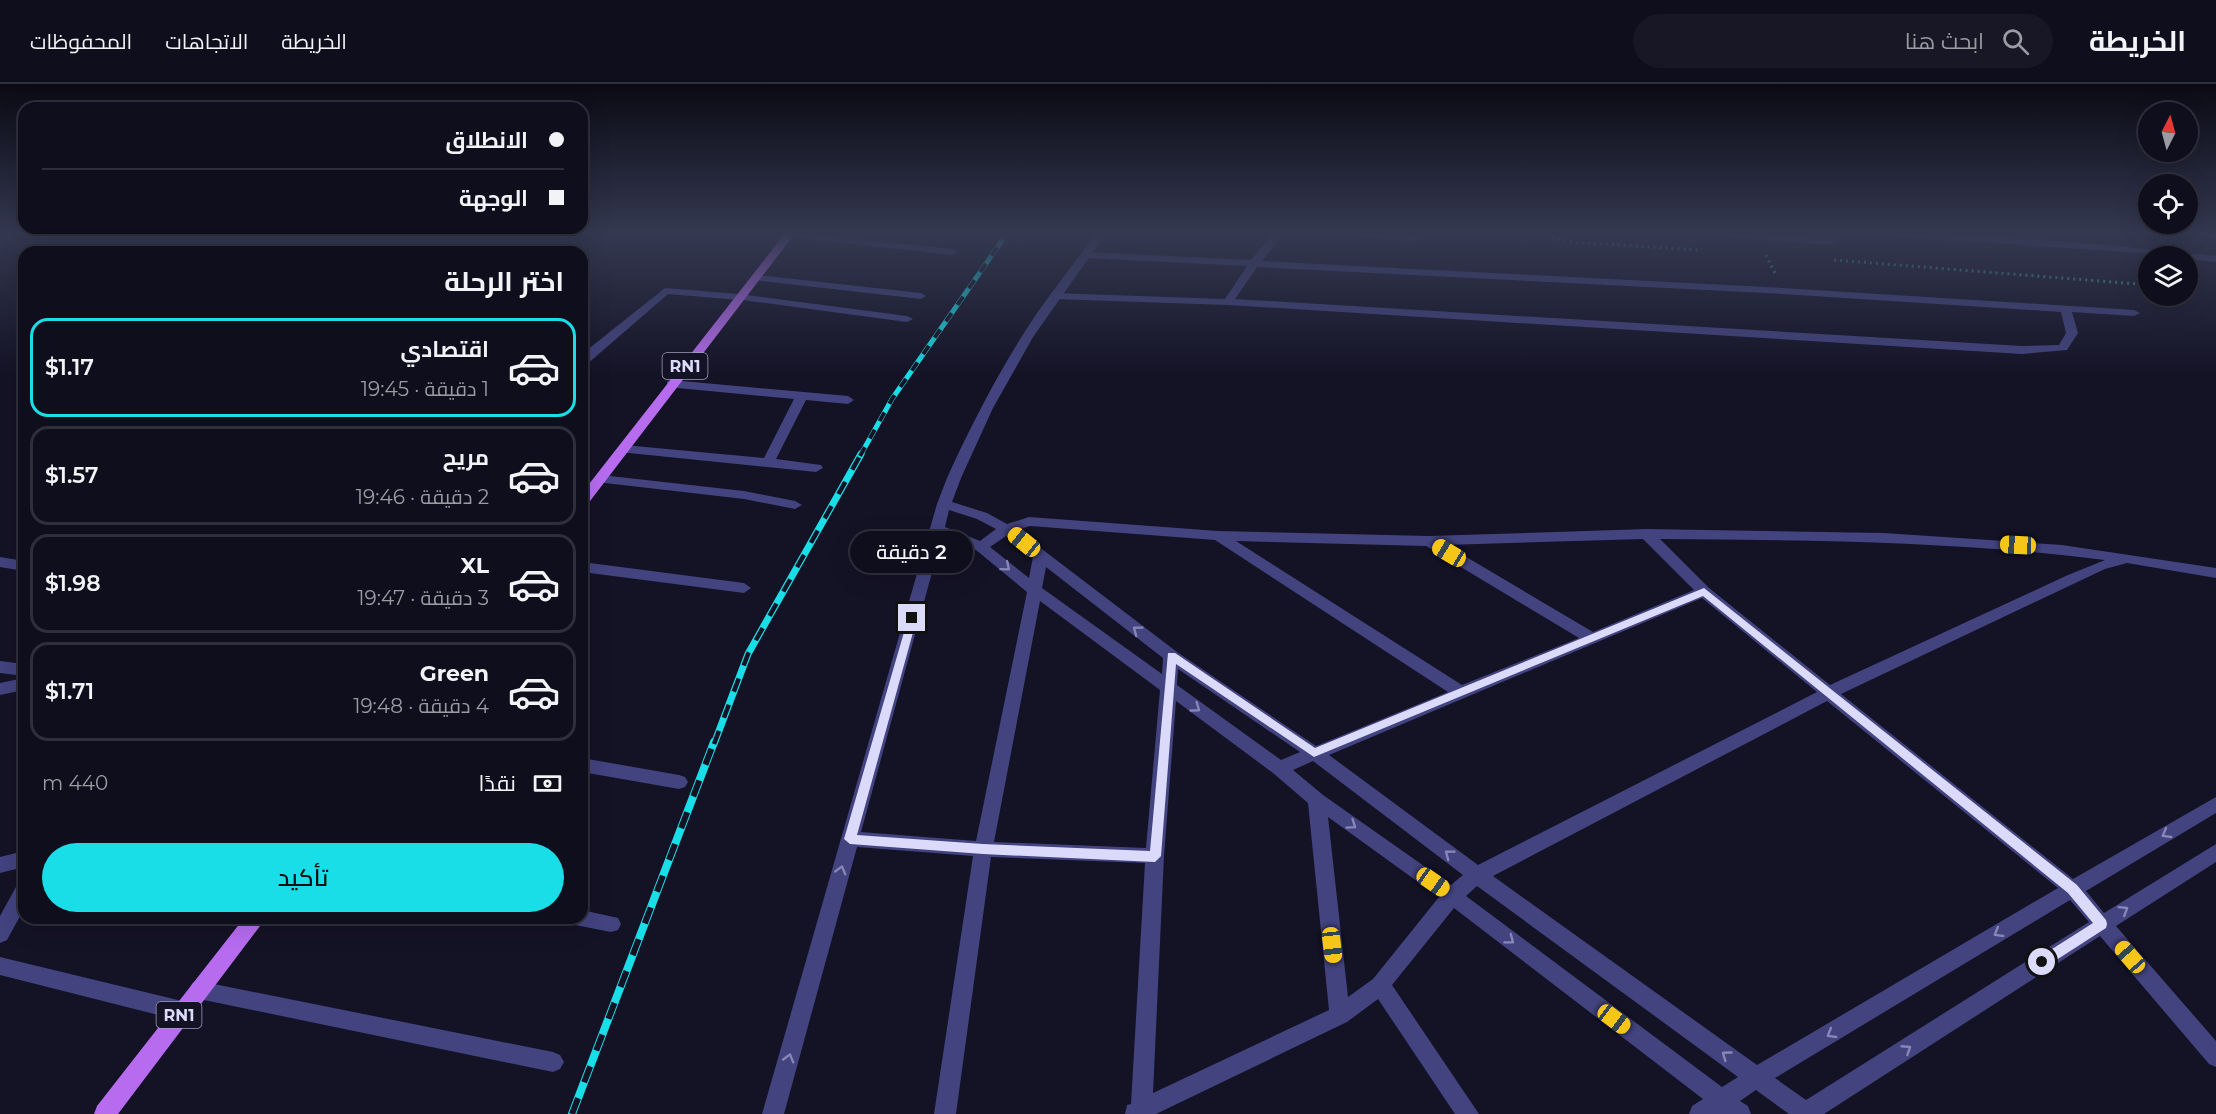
<!DOCTYPE html>
<html lang="ar">
<head>
<meta charset="utf-8">
<style>
  :root { --surface:#0f0e1c; --page:#181725; --text:#f1f3f6; --muted:#9b9ca3; --line:#2f2e3b; --accent:#19dee7 }
  body { margin:0; font-family:Montserrat,Cairo,sans-serif; background:var(--page); color:var(--text); direction:rtl; height:100vh; display:flex; flex-direction:column; font-size:22px; white-space:nowrap }
  * { box-sizing:border-box; margin:0 }
  p { font-size:20px; color:var(--muted) }
  .icon { flex:none; width:33px; height:33px; fill:none; stroke:currentColor; stroke-width:2; stroke-linecap:round; stroke-linejoin:round }
  .map { position:relative; flex:1; overflow:hidden; direction:ltr }
  .drawer { position:absolute; left:18px; top:162px; width:570px; height:678px; display:flex; flex-direction:column; background:var(--surface); border-radius:18px; box-shadow:0 6px 24px #0002,0 0 0 2px var(--line); direction:rtl }
  .drawer>* { flex:none }
  .guide { position:absolute; left:18px; top:18px; width:570px; height:132px; border-radius:18px; box-shadow:0 6px 24px #0002,0 0 0 2px var(--line); direction:rtl; display:grid; align-content:center; height:132px; padding:0 24px; background:var(--surface) }
  .needle { width:39px; rotate:6deg }
  .fabs { position:absolute; left:2138px; top:18px; display:grid; gap:12px }
  .fabs a { display:grid; place-items:center; width:60px; height:60px; border-radius:50%; background:var(--surface); box-shadow:0 6px 24px #0002,0 0 0 2px var(--line); font-size:30px }
  .end { position:absolute; width:27px; height:27px; margin:-14px; border:8px solid #dcdafb; background:#111; box-shadow:0 0 0 3px #111 }
  .from { border-radius:50% }
  .bubble { position:absolute; height:42px; border-radius:21px; background:var(--surface); box-shadow:0 6px 24px #0002,0 0 0 2px var(--line); font-size:20px; font-weight:600; line-height:42px; text-align:center; direction:rtl }
  .car { position:absolute; width:18px; height:36px; margin:-18px -9px; border-radius:8px; box-shadow:0 0 4px 2px #0007; background:linear-gradient(#f5c518 24%,#345 0 40%,#f5c518 0 76%,#345 0 86%,#f5c518 0) }
  .guide b { display:flex; align-items:center; gap:21px; height:57px; font-size:22px }
  .guide b+b { border-top:2px solid var(--line) }
  .guide i { width:15px; height:15px; background:var(--text) }
  ul { padding:0; list-style:none }
  li { display:flex; align-items:center; gap:18px; height:99px; margin:0 12px 9px; padding:0 12px; border:3px solid var(--line); border-radius:18px }
  li div { flex:1 }
  li b { display:block; font-size:22px }
  li em { font-style:normal; font-weight:600 }
  li.active { border-color:var(--accent) }
  li>.icon { width:54px; height:54px; stroke-width:1.5 }
  h2 { padding:0 24px; font-size:27px; line-height:72px }
  .pay { display:flex; align-items:center; gap:15px; height:66px; padding:0 24px; font-size:22px }
  .pay p { margin-inline-start:auto }
  .action { display:flex; gap:12px; margin-top:auto; padding:12px 24px }
  .action a { flex:1; height:69px; border-radius:36px; background:var(--accent); color:#111; font-size:24px; font-weight:600; line-height:69px; text-align:center }
  header { display:flex; align-items:center; gap:36px; box-sizing:border-box; height:84px; padding:0 30px; background:var(--surface); border-bottom:2px solid var(--line) }
  header strong { font-size:28px }
  nav { display:flex; gap:33px; margin-inline-start:auto; font-size:21px }
  .search { width:420px; height:54px; background:var(--page); display:flex; align-items:center; gap:15px; box-sizing:border-box; padding:0 21px; border-radius:33px; color:var(--muted); font-size:22px }
  .map>svg:first-child { display:block }
  .lines { fill:none; stroke-linecap:round; stroke-linejoin:round }
  .path { stroke:#3cac9f; stroke-width:3; stroke-dasharray:2 4; stroke-linecap:butt }
  .service { fill:#42437f; fill-rule:evenodd }
  .minor { fill:#42437f; fill-rule:evenodd }
  .primary { fill:#b76cf0; fill-rule:evenodd }
  .rail-far2-casing { stroke:#19dee7; stroke-width:5 }
  .rail-far1-casing { stroke:#19dee7; stroke-width:7 }
  .rail-casing { stroke:#19dee7; stroke-width:8 }
  .rail-far2 { stroke:#141225; stroke-width:4; stroke-dasharray:10; stroke-linecap:butt }
  .rail-far1 { stroke:#141225; stroke-width:4.5; stroke-dasharray:14; stroke-linecap:butt }
  .rail { stroke:#141225; stroke-width:6; stroke-dasharray:17; stroke-linecap:butt }
  .oneway { stroke:#8787b7 }
  .route { fill:#dcdafb }
  .labels { text-anchor:middle; dominant-baseline:central; stroke-width:4.5; stroke-linejoin:round; paint-order:stroke }
  .shield { fill:#141225; stroke:#a09ebb; stroke-width:1.5 }
  .shield-label { font-size:16px; font-weight:bold; fill:#dcdafb }
</style>
</head>
<body>
<header>
<strong>الخريطة</strong>
<div class="search"><svg class="icon" aria-label="search" viewBox="0 0 24 24"><circle cx="10" cy="10" r="6"/><path d="M15 15l6 6"/></svg>ابحث هنا</div>
<nav><a>الخريطة</a><a>الاتجاهات</a><a>المحفوظات</a></nav>
</header>
<div class="map">
<svg width="2216" height="1030" viewBox="0 0 2216 1030">
  <rect width="100%" height="100%" fill="#141225"/>
  <g class="lines">
    <path class="path" d="M 1549,148 L 1554,154 L 1573,158 L 1701,166
      M 1766,171 L 1775,189
      M 1834,176 L 2138,200"/>
    <path class="service" d="M 1097,148 L 1107,148 L 1033,253 L 993,324 L 961,394 L 959,397 L 949,397 L 947,394 C 973,337 1002,281 1037,229 C 1056,202 1077,176 1097,148 Z
      M 665,204 L 739,210 L 745,213 L 739,216 L 668,210 L 586,281 L 582,282 L 582,271 L 587,266 Z"/>
    <path class="minor" d="M 786,148 L 952,165 L 957,168 L 952,171 L 790,153 L 786,152 Z
      M 1274,148 L 1285,148 L 1262,177 L 1783,204 L 2134,226 L 2140,229 L 2134,232 L 2072,228 L 2078,249 L 2067,266 L 2022,270 L 1228,221 L 1054,215 L 1049,212 L 1054,209 L 1225,215 L 1247,182 L 1087,174 L 1082,171 L 1087,168 L 1251,176 ZM 1257,183 L 1783,210 L 2061,228 L 2066,249 L 2059,261 L 2022,262 L 1235,215 Z
      M 1331,148 C 1349,148 1407,145 1419,154 L 1414,157 L 1336,151 Z
      M 1700,148 L 1746,148 L 1827,155 L 1830,155 L 1829,148 L 1839,148 L 1840,157 L 1827,161 L 1705,151 Z
      M 1865,148 C 1982,148 2100,160 2216,172 L 2216,178 L 2187,175 L 2187,172 L 1870,151 Z
      M 2195,148 L 2216,149 L 2216,155 L 2196,150 Z
      M 757,191 L 921,209 L 926,212 L 921,215 L 753,196 L 753,192 Z
      M 739,210 L 907,232 L 913,235 L 907,238 L 735,215 L 733,213 Z
      M 671,296 L 848,312 L 854,316 L 848,320 L 806,316 L 776,375 L 821,381 L 823,384 L 816,388 L 619,368 L 617,365 L 619,362 L 624,361 L 764,374 L 794,315 L 667,303 L 667,297 Z
      M 954,390 L 961,394 L 952,418 L 987,429 L 1007,440 L 1029,433 L 1218,447 L 1429,452 L 1647,445 L 1884,449 L 2062,461 L 2216,484 L 2216,494 L 2127,479 L 2105,485 L 1841,610 L 2073,795 L 2216,713 L 2216,729 L 2086,807 L 2104,829 L 2216,760 L 2216,778 L 2116,842 L 2216,957 L 2216,983 L 2209,980 L 2100,852 L 1824,1030 L 1789,1030 L 1756,1006 L 1740,1017 L 1748,1022 L 1751,1030 L 1689,1030 L 1692,1022 L 1703,1015 L 1454,824 L 1392,901 L 1479,1030 L 1455,1030 L 1378,915 L 1347,938 L 1156,1030 L 1125,1030 L 1127,1021 L 1131,1020 L 1145,779 L 991,773 L 956,1030 L 934,1030 L 973,772 L 857,763 L 784,1030 L 762,1030 L 937,420 L 947,394 ZM 949,426 L 977,435 L 996,445 L 980,457 L 945,443 ZM 1030,442 L 1215,456 L 1448,608 L 1316,662 L 1177,568 L 1017,446 ZM 942,452 L 976,466 L 1027,508 L 976,757 L 861,748 ZM 1006,452 L 1033,473 L 1029,494 L 990,463 ZM 1643,455 L 1694,506 L 1593,548 L 1446,461 ZM 1660,455 C 1808,456 1957,457 2105,476 L 2068,491 L 1830,601 L 1709,504 ZM 1236,457 L 1426,462 L 1579,554 L 1462,601 ZM 1046,483 L 1163,574 L 1162,590 L 1042,504 ZM 1702,514 L 1817,608 L 1478,781 L 1329,671 ZM 1040,517 L 1160,606 L 1146,764 L 994,758 ZM 1178,585 L 1300,668 L 1281,676 L 1177,601 ZM 1176,617 L 1273,689 L 1308,719 L 1329,926 L 1153,1009 L 1164,772 ZM 1827,617 L 2058,804 L 1757,981 L 1493,792 ZM 1313,677 L 1463,791 L 1451,801 L 1323,711 L 1293,686 ZM 1328,733 L 1439,813 L 1373,895 L 1348,913 ZM 1477,802 L 1738,993 L 1722,1003 L 1466,812 ZM 2070,816 L 2089,838 L 1806,1016 L 1775,994 Z
      M 601,391 L 744,407 L 795,417 L 802,421 L 795,425 L 744,415 L 596,398 L 594,395 L 596,392 Z
      M 0,473 L 24,477 L 24,487 L 0,483 Z
      M 582,478 L 744,499 L 751,504 L 744,509 L 582,488 Z
      M 0,577 L 24,580 L 24,592 L 0,589 Z
      M 24,594 L 24,606 L 0,611 L 0,599 Z
      M 582,674 L 679,691 L 685,693 L 688,698 L 685,703 L 679,705 L 582,688 Z
      M 24,767 L 24,783 L 0,789 L 0,773 Z
      M 24,799 L 24,825 L 7,856 L 0,859 L 0,832 L 17,801 Z
      M 582,826 L 618,834 L 621,840 L 618,846 L 611,848 L 570,840 L 567,834 L 582,834 Z
      M 0,873 L 182,917 L 189,920 L 192,927 L 189,934 L 182,937 L 0,891 Z
      M 199,897 L 553,968 L 560,971 L 564,978 L 560,985 L 553,988 L 199,915 L 192,913 L 189,906 L 192,899 Z"/>
    <path class="primary" d="M 786,148 L 796,148 L 587,421 L 582,422 L 582,409 Z
      M 244,834 L 266,834 L 118,1030 L 94,1030 L 97,1022 Z"/>
    <g class="rail-far2-casing">
      <path id="rail-far2" d="M 860,372 L 892,315 L 1008,148"/>
    </g>
    <g class="rail-far1-casing">
      <path id="rail-far1" d="M 714,660 L 748,570 L 861,370"/>
    </g>
    <g class="rail-casing">
      <path id="rail" d="M 572,1030 L 714,658"/>
    </g>
    <use href="#rail-far2" class="rail-far2"/>
    <use href="#rail-far1" class="rail-far1"/>
    <use href="#rail" class="rail"/>
  </g>
  <defs><path id="oneway-chevron" d="M-2-3.5L2.5 0L-2 3.5" fill="none" stroke-width="1.6" stroke-linecap="round" stroke-linejoin="round" transform="scale(1.5)"/></defs>
  <g class="oneway">
    <use href="#oneway-chevron" transform="translate(1006 483) rotate(40)"/>
    <use href="#oneway-chevron" transform="translate(1137 546) rotate(-143)"/>
    <use href="#oneway-chevron" transform="translate(1196 624) rotate(36)"/>
    <use href="#oneway-chevron" transform="translate(1352 741) rotate(35)"/>
    <use href="#oneway-chevron" transform="translate(2166 750) rotate(150)"/>
    <use href="#oneway-chevron" transform="translate(1449 770) rotate(-143)"/>
    <use href="#oneway-chevron" transform="translate(841 786) rotate(-74)"/>
    <use href="#oneway-chevron" transform="translate(2124 826) rotate(-32)"/>
    <use href="#oneway-chevron" transform="translate(1998 849) rotate(149)"/>
    <use href="#oneway-chevron" transform="translate(1510 856) rotate(37)"/>
    <use href="#oneway-chevron" transform="translate(1831 950) rotate(149)"/>
    <use href="#oneway-chevron" transform="translate(1907 965) rotate(-33)"/>
    <use href="#oneway-chevron" transform="translate(1726 971) rotate(-144)"/>
    <use href="#oneway-chevron" transform="translate(789 974) rotate(-74)"/>
  </g>
  <linearGradient id="sky" x2="0" y2="1"><stop stop-color="#0b0a14"/><stop offset="0.51" stop-color="#343951"/><stop offset="1" stop-color="#343951" stop-opacity="0"/></linearGradient>
  <rect width="2216" height="293" fill="url(#sky)"/>
  <path class="route" d="M 1704,504 L 2077,801 L 2106,836 L 2107,840 L 2106,844 L 2047,882 L 2038,882 L 2036,878 L 2038,874 L 2093,839 L 2068,809 L 1703,512 L 1314,673 L 1176,580 L 1161,772 L 1155,778 L 983,770 L 850,760 L 844,755 L 909,531 L 912,530 L 917,534 L 857,751 L 983,760 L 1150,767 L 1168,569 L 1175,569 L 1315,664 Z"/>
  <g class="labels">
    <g class="shield">
      <rect x="662.5" y="269" width="45" height="26" rx="4.5"/>
      <rect x="156.5" y="918" width="45" height="26" rx="4.5"/>
    </g>
    <g class="shield-label">
      <text x="685" y="282">RN1</text>
      <text x="179" y="931">RN1</text>
    </g>
  </g>
</svg>
<div class="fabs">
<a><svg class="needle" viewBox="-14 -14 28 28"><path d="M0-13l5 13h-10z" fill="#e53935"/><path d="M0 13l5-13h-10z" fill="#9b9ca3"/></svg></a>
<a><svg class="icon" aria-label="locate" viewBox="0 0 24 24"><circle cx="12" cy="12" r="6"/><path d="M12 2v4M12 18v4M2 12h4M18 12h4"/></svg></a>
<a><svg class="icon" aria-label="layers" viewBox="0 0 24 24"><path d="M12 4l9 5-9 5-9-5zM3 14l9 5 9-5"/></svg></a>
</div>
<i class="end from" style="left:2042px;top:878px"></i>
<i class="end" style="left:912px;top:534px"></i>
<div class="bubble" style="left:850px;top:447px;width:123px">2 دقيقة</div>
<i class="car" style="left:1024px;top:458px;rotate:309deg"></i>
<i class="car" style="left:2018px;top:461px;rotate:273deg"></i>
<i class="car" style="left:1449px;top:469px;rotate:301deg"></i>
<i class="car" style="left:1433px;top:798px;rotate:125deg"></i>
<i class="car" style="left:1332px;top:861px;rotate:173deg"></i>
<i class="car" style="left:2130px;top:873px;rotate:319deg"></i>
<i class="car" style="left:1614px;top:935px;rotate:127deg"></i>
<div class="guide">
<b><i class="from"></i>الانطلاق</b>
<b><i></i>الوجهة</b>
</div>
<section class="drawer">
<h2>اختر الرحلة</h2>
<ul>
<li class="active"><svg class="icon" aria-label="car" viewBox="0 0 24 24"><path d="M5 17H2v-5l4-1 3-4h7l3 4 3 1v5h-3M9 17h6M6 11h13"/><circle cx="7" cy="17" r="2"/><circle cx="17" cy="17" r="2"/></svg><div><b>اقتصادي</b><p>1 دقيقة · 19:45</p></div><em>$1.17</em></li>
<li><svg class="icon" aria-label="car" viewBox="0 0 24 24"><path d="M5 17H2v-5l4-1 3-4h7l3 4 3 1v5h-3M9 17h6M6 11h13"/><circle cx="7" cy="17" r="2"/><circle cx="17" cy="17" r="2"/></svg><div><b>مريح</b><p>2 دقيقة · 19:46</p></div><em>$1.57</em></li>
<li><svg class="icon" aria-label="car" viewBox="0 0 24 24"><path d="M5 17H2v-5l4-1 3-4h7l3 4 3 1v5h-3M9 17h6M6 11h13"/><circle cx="7" cy="17" r="2"/><circle cx="17" cy="17" r="2"/></svg><div><b>XL</b><p>3 دقيقة · 19:47</p></div><em>$1.98</em></li>
<li><svg class="icon" aria-label="car" viewBox="0 0 24 24"><path d="M5 17H2v-5l4-1 3-4h7l3 4 3 1v5h-3M9 17h6M6 11h13"/><circle cx="7" cy="17" r="2"/><circle cx="17" cy="17" r="2"/></svg><div><b>Green</b><p>4 دقيقة · 19:48</p></div><em>$1.71</em></li>
</ul>
<div class="pay"><svg class="icon" aria-label="cash" viewBox="0 0 24 24"><path d="M3 7h18v10H3z"/><circle cx="12" cy="12" r="2"/></svg>نقدًا<p>440 m</p></div>
<div class="action"><a>تأكيد</a></div>
</section>
</div>
</body>
</html>
